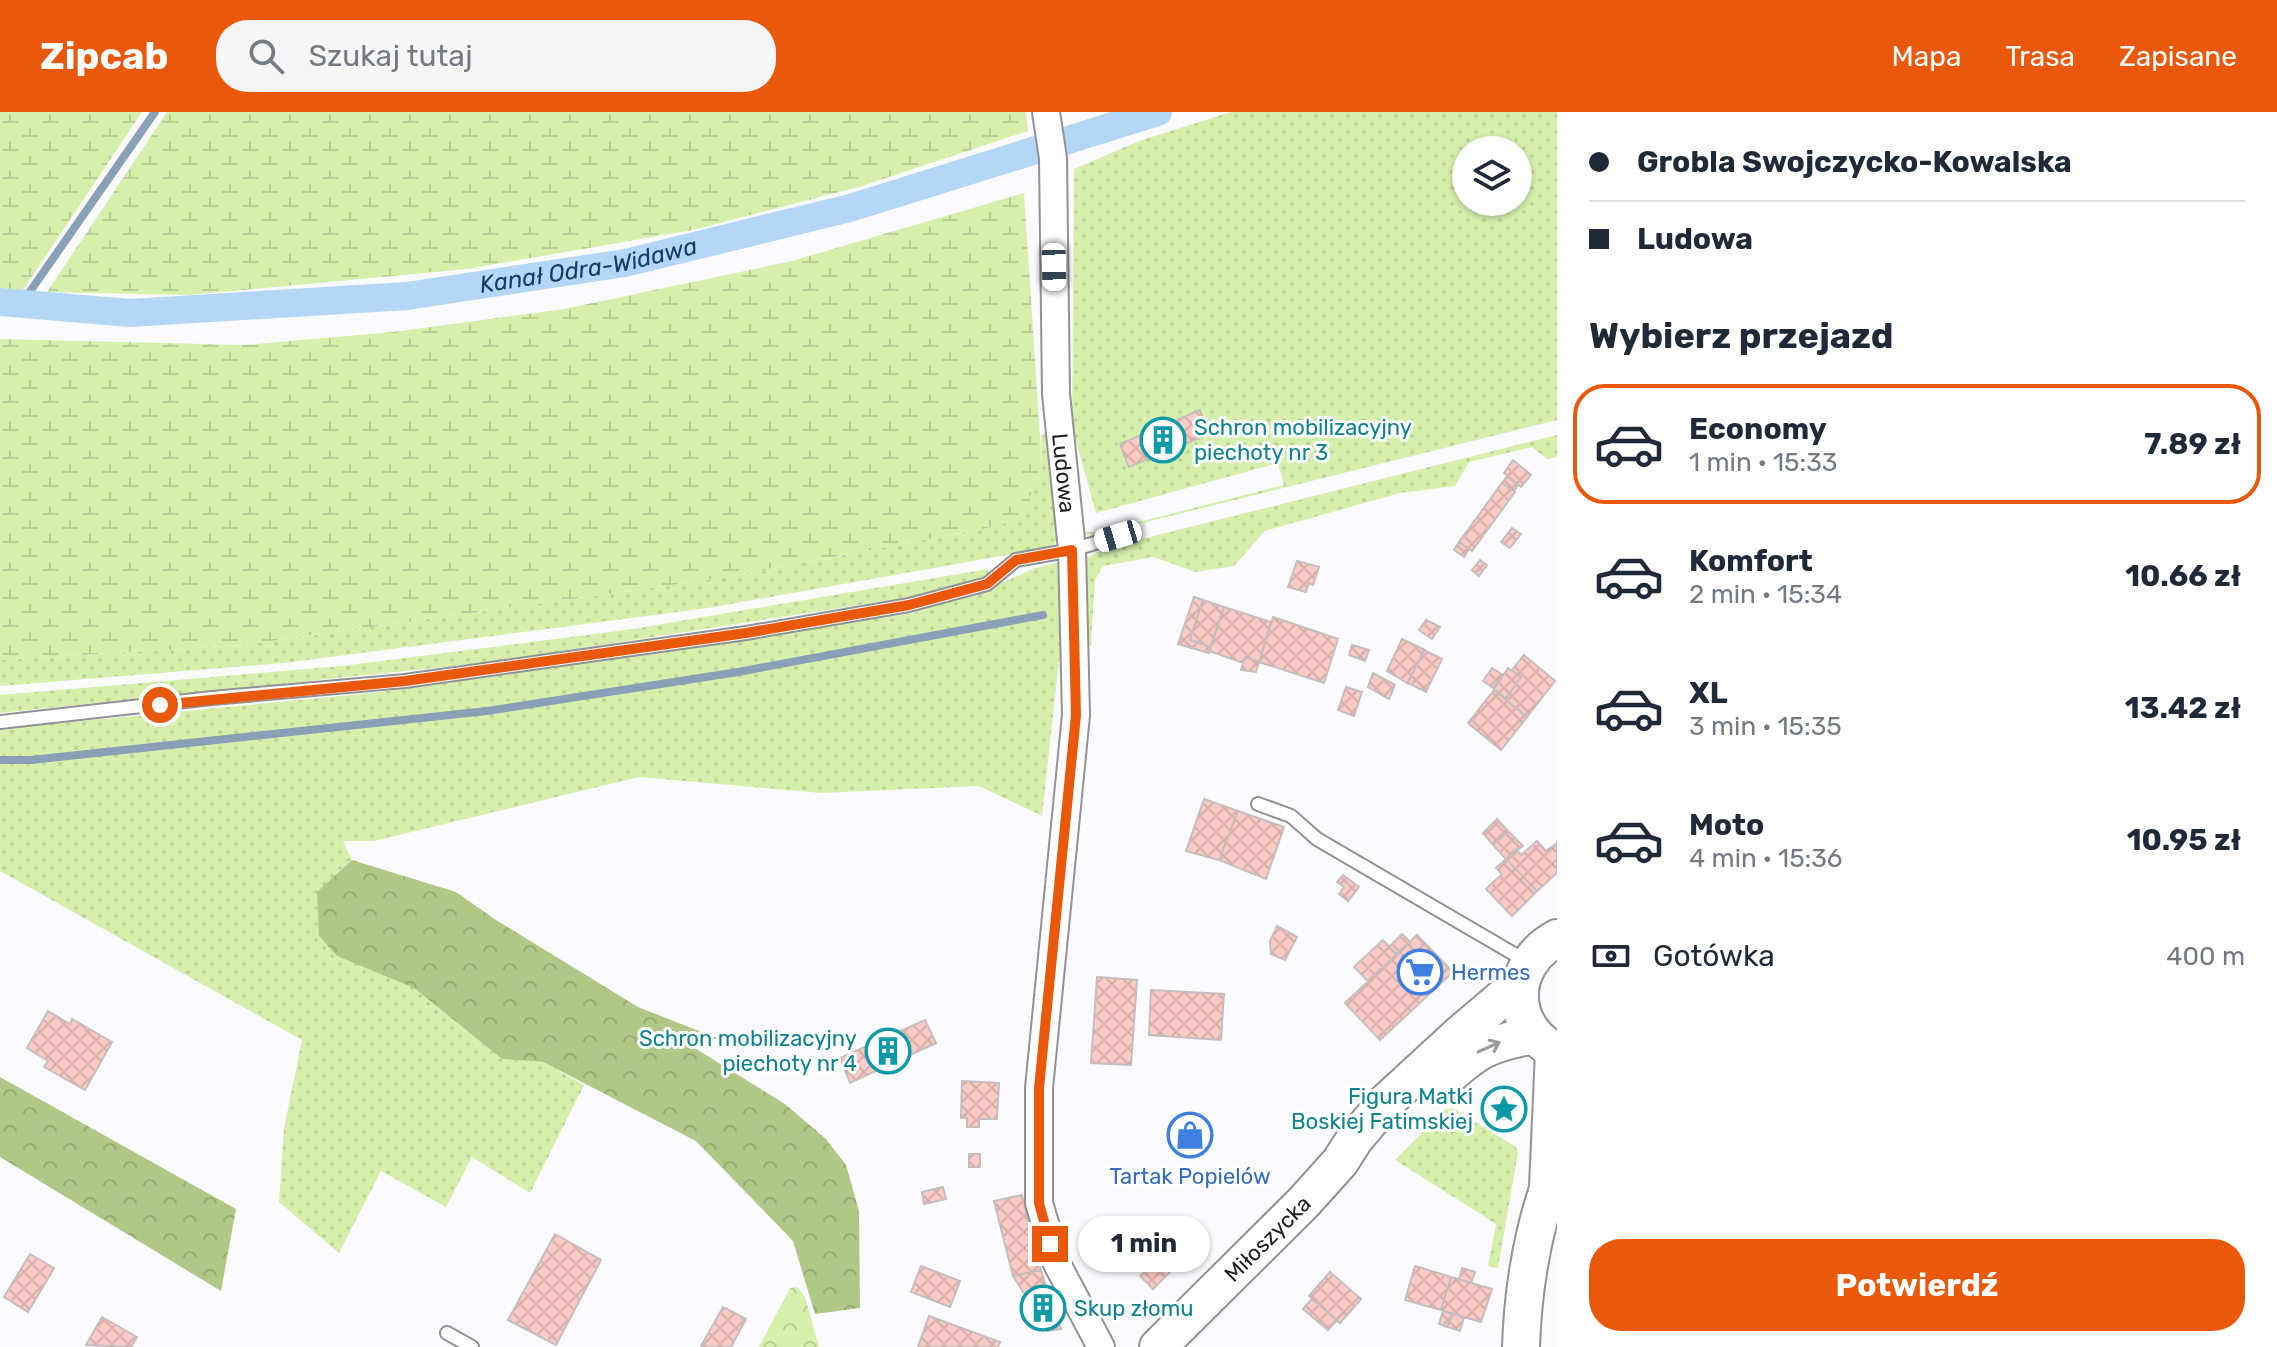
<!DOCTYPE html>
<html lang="pl">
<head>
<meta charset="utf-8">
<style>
  :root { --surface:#fff; --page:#f6f6f7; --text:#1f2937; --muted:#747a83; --line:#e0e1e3; --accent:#ea580c }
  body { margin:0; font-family:Rubik,sans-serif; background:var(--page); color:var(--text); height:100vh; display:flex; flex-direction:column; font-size:30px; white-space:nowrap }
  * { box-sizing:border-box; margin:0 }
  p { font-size:26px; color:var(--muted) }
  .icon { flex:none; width:44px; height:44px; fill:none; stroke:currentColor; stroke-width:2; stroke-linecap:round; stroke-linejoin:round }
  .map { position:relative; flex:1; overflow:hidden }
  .sheet { display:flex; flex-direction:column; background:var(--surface); width:720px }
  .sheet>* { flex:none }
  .banner { display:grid; align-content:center; height:176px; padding:0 32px; background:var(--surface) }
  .controls { position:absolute; left:1452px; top:24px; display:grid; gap:16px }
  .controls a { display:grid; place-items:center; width:80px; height:80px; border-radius:50%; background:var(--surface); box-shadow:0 2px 6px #0004; font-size:40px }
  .end { position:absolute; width:36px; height:36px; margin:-18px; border:10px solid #ea580c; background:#fff; box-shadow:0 0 0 4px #fff }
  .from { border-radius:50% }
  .bubble { position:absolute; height:56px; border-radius:28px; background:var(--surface); box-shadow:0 2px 6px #0004; font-size:26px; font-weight:700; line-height:56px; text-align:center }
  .car { position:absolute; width:24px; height:48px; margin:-24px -12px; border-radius:10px; box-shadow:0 0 6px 2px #0007; background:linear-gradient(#fff 24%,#345 0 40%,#fff 0 76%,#345 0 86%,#fff 0) }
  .banner b { display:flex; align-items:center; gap:28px; height:76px; font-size:30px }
  .banner b+b { border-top:2px solid var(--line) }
  .banner i { width:20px; height:20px; background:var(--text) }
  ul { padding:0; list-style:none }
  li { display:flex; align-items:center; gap:24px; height:120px; margin:0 16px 12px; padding:0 16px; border:4px solid transparent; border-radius:32px }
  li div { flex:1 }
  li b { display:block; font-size:30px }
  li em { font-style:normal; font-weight:700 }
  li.selected { border-color:var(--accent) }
  li>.icon { width:72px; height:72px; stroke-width:1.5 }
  h2 { padding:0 32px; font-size:36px; line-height:96px }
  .pay { display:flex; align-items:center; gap:20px; height:88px; padding:0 32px; font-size:30px }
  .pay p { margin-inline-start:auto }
  .button { display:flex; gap:16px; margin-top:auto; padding:16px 32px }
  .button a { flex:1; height:92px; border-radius:32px; background:var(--accent); color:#fff; font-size:32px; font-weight:700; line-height:92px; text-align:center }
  header { display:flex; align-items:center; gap:48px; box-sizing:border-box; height:112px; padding:0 40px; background:var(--accent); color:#fff }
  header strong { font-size:38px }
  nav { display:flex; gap:44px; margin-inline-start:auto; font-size:28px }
  .search { width:560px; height:72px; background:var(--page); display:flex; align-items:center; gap:20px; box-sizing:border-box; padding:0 28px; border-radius:32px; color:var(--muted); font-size:30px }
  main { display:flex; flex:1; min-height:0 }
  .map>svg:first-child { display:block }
  .grass { fill:url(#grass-dots); fill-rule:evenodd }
  .forest { fill:url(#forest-crowns) }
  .wetland { fill:url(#wetland-marsh) }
  .park { fill:url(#park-crowns) }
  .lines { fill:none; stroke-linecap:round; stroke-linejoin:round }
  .stream { stroke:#89a0b6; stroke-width:8 }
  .canal { stroke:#b5d7f6; stroke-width:28 }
  .building { fill:url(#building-cross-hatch); stroke:#c4bfbe; stroke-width:2 }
  .lane-casing { stroke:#929195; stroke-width:16 }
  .street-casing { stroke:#929195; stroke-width:30 }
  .secondary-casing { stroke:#929195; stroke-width:40 }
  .lane { stroke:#fff; stroke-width:12 }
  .street { stroke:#fff; stroke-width:26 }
  .secondary { stroke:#fff; stroke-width:36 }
  .oneway { stroke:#9b9b9c }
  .route { stroke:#ea580c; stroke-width:10 }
  .labels { text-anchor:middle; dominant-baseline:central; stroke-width:6; stroke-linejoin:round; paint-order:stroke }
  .culture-label { font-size:22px; fill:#0d838f; stroke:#fff; text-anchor:start }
  .street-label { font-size:22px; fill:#212022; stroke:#fff }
  .shop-label { font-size:22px; fill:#366cbe; stroke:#fff; text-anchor:start }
  .water-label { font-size:24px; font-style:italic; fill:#153f60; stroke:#fff }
</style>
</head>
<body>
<header>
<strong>Zipcab</strong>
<div class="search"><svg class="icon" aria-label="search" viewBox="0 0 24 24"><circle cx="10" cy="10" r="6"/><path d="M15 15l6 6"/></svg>Szukaj tutaj</div>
<nav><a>Mapa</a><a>Trasa</a><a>Zapisane</a></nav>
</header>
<main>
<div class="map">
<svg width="1557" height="1235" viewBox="0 0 1557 1235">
  <defs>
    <pattern id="grass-dots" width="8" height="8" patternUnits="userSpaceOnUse" patternTransform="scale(2)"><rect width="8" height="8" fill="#d6f0ac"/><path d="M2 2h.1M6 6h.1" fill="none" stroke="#b7ce94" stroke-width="1.8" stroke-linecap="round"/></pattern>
    <pattern id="forest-crowns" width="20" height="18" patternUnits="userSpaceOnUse" patternTransform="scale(2)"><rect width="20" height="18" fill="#afc885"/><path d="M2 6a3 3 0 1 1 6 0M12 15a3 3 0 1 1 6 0" fill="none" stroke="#96ac73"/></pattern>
    <pattern id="wetland-marsh" width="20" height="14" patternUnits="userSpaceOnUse" patternTransform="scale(2)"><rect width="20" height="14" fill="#d6f0ac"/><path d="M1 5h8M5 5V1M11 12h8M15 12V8" fill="none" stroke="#b7ce94"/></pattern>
    <pattern id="park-crowns" width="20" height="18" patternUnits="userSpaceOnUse" patternTransform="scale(2)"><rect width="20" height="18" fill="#d6f0ac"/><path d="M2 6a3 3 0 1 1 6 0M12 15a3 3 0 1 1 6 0" fill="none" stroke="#b7ce94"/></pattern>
    <pattern id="building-cross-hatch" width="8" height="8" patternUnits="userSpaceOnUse" patternTransform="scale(2)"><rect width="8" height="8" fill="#fccbc5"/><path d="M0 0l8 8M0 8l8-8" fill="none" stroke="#d8aea9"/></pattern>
  </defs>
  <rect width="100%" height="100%" fill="#fbfaff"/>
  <path class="grass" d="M 1231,0 L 1557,0 L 1557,308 L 1094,423 L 1080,421 L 1080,418 L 1096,421 L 1284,373 L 1278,351 L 1096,401 L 1072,315 L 1074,57 L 1139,29 ZM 1466,38 L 1518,38 L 1518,90 L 1466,90 Z
    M 1046,321 L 1058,427 L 1053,433 L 1040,437 L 708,496 L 284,551 L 0,574 L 0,548 L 241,533 L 721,466 L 998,414 L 1042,354 L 1041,324 Z
    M 1557,323 L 1557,345 L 1547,347 L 1532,335 L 1469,350 L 1455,374 L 1400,381 L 1265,419 L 1234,454 L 1195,460 L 1154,445 L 1103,454 L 1095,468 L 1091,534 L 1081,535 L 1078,454 L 1088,445 L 1106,436 Z
    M 1059,450 L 1061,531 L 1042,704 L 979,674 L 821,681 L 639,665 L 374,729 L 343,729 L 352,748 L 317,781 L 338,844 L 414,876 L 502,947 L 543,950 L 584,973 L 530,1081 L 472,1045 L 446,1095 L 381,1059 L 339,1141 L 279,1090 L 284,1016 L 302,928 L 0,759 L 0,617 L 381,580 L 678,538 L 913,501 L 983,479 L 1035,456 Z
    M 988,457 L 988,464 L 910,485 L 492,550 L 0,601 L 0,583 L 342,554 L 633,517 Z
    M 1453,996 L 1516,1035 L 1518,1041 L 1498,1156 L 1488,1154 L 1496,1112 L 1395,1048 L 1444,998 Z"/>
  <path class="forest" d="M 352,748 L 456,780 L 496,808 L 638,895 L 717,926 L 693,935 L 785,992 L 826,1027 L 846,1053 L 859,1099 L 860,1196 L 815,1202 L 793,1129 L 696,1029 L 543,950 L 502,947 L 414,876 L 337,844 L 319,824 L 317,780 Z
    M 0,965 L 236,1097 L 221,1179 L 0,1045 Z"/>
  <path class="wetland" d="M 0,0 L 142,0 L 23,178 L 0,176 Z
    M 167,0 L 1026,0 L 1028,19 L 862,74 L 693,118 L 467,157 L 189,183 L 47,180 Z
    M 1024,81 L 1042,354 L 1022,404 L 998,414 L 721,466 L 241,533 L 0,548 L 0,227 L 245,233 L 393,220 L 564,197 L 792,149 Z"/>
  <path class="park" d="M 797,1175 L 805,1185 L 819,1235 L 759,1235 L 790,1176 Z"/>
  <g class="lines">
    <path class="stream" d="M 22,191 L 155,0
      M 0,648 L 31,648 L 487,599 L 738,560 L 1043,503"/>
    <path class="canal" id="s1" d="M 0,190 L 130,201 L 407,184 L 625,151 L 850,96 L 1158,0"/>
  </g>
  <path class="building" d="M 1200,298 L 1209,322 L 1129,355 L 1120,332 Z
    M 1513,348 L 1531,363 L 1521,375 L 1504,361 Z
    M 1507,364 L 1518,373 L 1514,379 L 1502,371 Z
    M 1502,371 L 1515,380 L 1472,439 L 1459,430 Z
    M 1512,416 L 1521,422 L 1510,436 L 1501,430 Z
    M 1459,430 L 1469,437 L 1464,445 L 1454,438 Z
    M 1480,448 L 1487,453 L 1479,464 L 1472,458 Z
    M 1297,449 L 1319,455 L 1313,473 L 1309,471 L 1306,480 L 1288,475 Z
    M 1194,485 L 1203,488 L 1190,528 L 1211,535 L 1209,541 L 1178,532 Z
    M 1203,488 L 1224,495 L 1211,535 L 1190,528 Z
    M 1224,495 L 1271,510 L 1259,550 L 1245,545 L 1243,551 L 1209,539 Z
    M 1273,505 L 1338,527 L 1324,571 L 1259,550 Z
    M 1426,508 L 1440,515 L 1432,527 L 1419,518 Z
    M 1402,527 L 1425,538 L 1407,571 L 1409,572 L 1387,559 Z
    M 1352,533 L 1369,538 L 1365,549 L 1349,543 Z
    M 1424,538 L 1442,547 L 1426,580 L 1408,571 Z
    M 1524,543 L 1555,569 L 1527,605 L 1503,585 L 1506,586 L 1521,565 L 1512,558 Z
    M 1245,545 L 1259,550 L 1256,560 L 1241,558 Z
    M 1492,556 L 1503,563 L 1493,576 L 1483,569 Z
    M 1508,556 L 1521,565 L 1506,586 L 1494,577 Z
    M 1373,561 L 1395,573 L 1389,587 L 1368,575 Z
    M 1346,575 L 1362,580 L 1354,604 L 1338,598 Z
    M 1494,578 L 1527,605 L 1501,638 L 1468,611 Z
    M 1204,687 L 1238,699 L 1219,748 L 1186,739 Z
    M 1238,699 L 1284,715 L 1266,767 L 1219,748 Z
    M 1497,707 L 1508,719 L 1493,733 L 1483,721 Z
    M 1508,719 L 1523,734 L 1506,747 L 1493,733 Z
    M 1537,729 L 1546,739 L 1557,731 L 1557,761 L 1537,779 L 1506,747 L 1516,737 L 1521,743 Z
    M 1506,747 L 1537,779 L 1512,804 L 1486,777 L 1502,762 L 1496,756 Z
    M 1343,763 L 1359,775 L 1348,789 L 1339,782 L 1344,775 L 1337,770 Z
    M 1277,814 L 1297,825 L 1285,848 L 1271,842 L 1270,829 Z
    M 1402,822 L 1410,830 L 1396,842 L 1389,835 Z
    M 1417,823 L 1453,860 L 1380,928 L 1345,891 Z
    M 1383,828 L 1396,843 L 1368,869 L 1354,855 Z
    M 1097,865 L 1137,868 L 1131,953 L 1091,951 Z
    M 1151,878 L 1224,882 L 1221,928 L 1149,923 Z
    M 48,899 L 70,912 L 72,907 L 112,930 L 85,978 L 44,955 L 48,949 L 27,936 Z
    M 925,908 L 936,931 L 850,971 L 840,946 Z
    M 962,969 L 999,971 L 997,1007 L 979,1007 L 979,1015 L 967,1015 L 967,1006 L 961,1006 Z
    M 969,1042 L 980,1042 L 980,1055 L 969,1055 Z
    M 943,1075 L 946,1087 L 924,1092 L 922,1080 Z
    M 1022,1083 L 1041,1158 L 1013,1164 L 994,1089 Z
    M 555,1122 L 601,1148 L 556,1233 L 508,1208 Z
    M 1180,1123 L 1194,1136 L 1153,1177 L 1140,1164 Z
    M 30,1142 L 54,1156 L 28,1200 L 4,1185 Z
    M 921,1154 L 960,1169 L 950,1195 L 911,1180 Z
    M 1415,1154 L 1451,1165 L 1441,1198 L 1405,1188 Z
    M 1462,1156 L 1475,1160 L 1471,1171 L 1459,1167 Z
    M 1041,1158 L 1046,1175 L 1061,1217 L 1048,1219 L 1013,1164 Z
    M 1330,1160 L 1361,1187 L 1340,1211 L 1309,1184 Z
    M 1451,1165 L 1492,1177 L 1481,1210 L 1441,1198 Z
    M 1312,1187 L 1337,1208 L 1328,1218 L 1303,1197 Z
    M 723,1195 L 746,1207 L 731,1235 L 703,1235 L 701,1234 Z
    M 1443,1199 L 1452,1202 L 1447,1215 L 1439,1212 Z
    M 1452,1201 L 1464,1205 L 1460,1219 L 1448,1215 Z
    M 929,1204 L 1000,1230 L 998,1235 L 918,1235 Z
    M 102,1205 L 137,1225 L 131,1235 L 86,1233 Z"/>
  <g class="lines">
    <g class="lane-casing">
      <path id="lane" d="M 0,610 L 212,586 L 405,569 L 746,521 L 909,493 L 987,472 L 1016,448 L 1072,438 L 1118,424
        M 1258,692 L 1291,704 L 1317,727 L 1526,849
        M 447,1221 L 472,1235"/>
    </g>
    <g class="street-casing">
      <g id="street">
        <path id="s2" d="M 1046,0 L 1053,46 L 1056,282 L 1072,438 L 1076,603 L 1039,976 L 1039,1091 L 1057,1152 L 1101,1235"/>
      </g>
    </g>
    <g class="secondary-casing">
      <g id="secondary">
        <path d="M 1557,826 C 1508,853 1507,914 1557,940"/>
        <path d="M 1441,971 C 1476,938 1487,932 1534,923"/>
        <path d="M 1548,1075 L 1554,940"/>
        <path id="s3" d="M 1158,1235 L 1304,1090 L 1340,1050 L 1354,1028 L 1385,991 L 1460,922 L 1520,871"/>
        <path d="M 1521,1235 C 1523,1174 1534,1110 1557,1052"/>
      </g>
    </g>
    <use href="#lane" class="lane"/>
    <use href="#street" class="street"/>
    <use href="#secondary" class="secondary"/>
  </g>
  <defs><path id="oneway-shaft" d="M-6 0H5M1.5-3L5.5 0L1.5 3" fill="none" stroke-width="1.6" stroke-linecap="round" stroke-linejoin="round" transform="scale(2)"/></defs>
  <use class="oneway" href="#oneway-shaft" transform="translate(1489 935) rotate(-24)"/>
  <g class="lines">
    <path class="route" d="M 160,593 L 405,569 L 746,521 L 909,493 L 987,472 L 1016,448 L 1072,438 L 1076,603 L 1039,976 L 1039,1091 L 1050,1132"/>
  </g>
  <defs>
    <g id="building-ring" transform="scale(2.3)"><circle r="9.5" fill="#fff" stroke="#0f9aa8" stroke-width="1.5"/><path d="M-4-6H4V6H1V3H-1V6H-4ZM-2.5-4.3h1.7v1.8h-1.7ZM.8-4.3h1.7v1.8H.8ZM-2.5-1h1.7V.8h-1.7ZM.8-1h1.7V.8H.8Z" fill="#0f9aa8"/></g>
    <g id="supermarket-ring" transform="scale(2.3)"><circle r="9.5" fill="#fff" stroke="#3f7fe0" stroke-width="1.5"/><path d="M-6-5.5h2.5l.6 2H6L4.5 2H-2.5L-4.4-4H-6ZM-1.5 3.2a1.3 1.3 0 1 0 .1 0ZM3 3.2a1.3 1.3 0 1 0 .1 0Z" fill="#3f7fe0"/></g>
    <g id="sight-ring" transform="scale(2.3)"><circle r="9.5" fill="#fff" stroke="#0f9aa8" stroke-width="1.5"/><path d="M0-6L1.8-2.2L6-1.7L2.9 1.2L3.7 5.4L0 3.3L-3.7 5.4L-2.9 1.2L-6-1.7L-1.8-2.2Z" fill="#0f9aa8"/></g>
    <g id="shop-ring" transform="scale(2.3)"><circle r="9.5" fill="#fff" stroke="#3f7fe0" stroke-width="1.5"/><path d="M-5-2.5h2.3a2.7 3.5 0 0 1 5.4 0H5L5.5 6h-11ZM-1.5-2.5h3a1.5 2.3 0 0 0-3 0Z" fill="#3f7fe0"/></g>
  </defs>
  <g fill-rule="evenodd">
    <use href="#building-ring" x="1163" y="328"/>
    <use href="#supermarket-ring" x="1420" y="860"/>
    <use href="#building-ring" x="888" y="939"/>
    <use href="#sight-ring" x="1504" y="997"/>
    <use href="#shop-ring" x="1190" y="1023"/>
    <use href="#building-ring" x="1043" y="1196"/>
  </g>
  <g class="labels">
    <g class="culture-label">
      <text x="1194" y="315">Schron mobilizacyjny<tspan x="1194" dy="25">piechoty nr 3</tspan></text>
      <text x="857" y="926" text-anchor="end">Schron mobilizacyjny<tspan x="857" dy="25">piechoty nr 4</tspan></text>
      <text x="1473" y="984" text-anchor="end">Figura Matki<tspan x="1473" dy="25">Boskiej Fatimskiej</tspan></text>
      <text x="1074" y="1196">Skup złomu</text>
    </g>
    <g class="street-label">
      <text stroke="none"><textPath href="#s2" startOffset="362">Ludowa</textPath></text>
      <text stroke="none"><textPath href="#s3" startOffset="154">Miłoszycka</textPath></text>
    </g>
    <g class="shop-label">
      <text x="1451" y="860">Hermes</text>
      <text x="1190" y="1064" text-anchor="middle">Tartak Popielów</text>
    </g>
    <g class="water-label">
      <text stroke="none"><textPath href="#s1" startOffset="592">Kanał Odra-Widawa</textPath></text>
    </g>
  </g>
</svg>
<div class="controls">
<a><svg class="icon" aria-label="layers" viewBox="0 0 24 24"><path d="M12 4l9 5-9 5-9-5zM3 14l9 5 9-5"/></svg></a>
</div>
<i class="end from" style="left:160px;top:593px"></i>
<i class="end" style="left:1050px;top:1132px"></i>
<div class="bubble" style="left:1078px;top:1104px;width:132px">1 min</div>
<i class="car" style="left:1054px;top:155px;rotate:179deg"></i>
<i class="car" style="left:1118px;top:424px;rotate:253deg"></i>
</div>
<section class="sheet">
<div class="banner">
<b><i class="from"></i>Grobla Swojczycko-Kowalska</b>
<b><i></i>Ludowa</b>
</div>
<h2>Wybierz przejazd</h2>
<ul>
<li class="selected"><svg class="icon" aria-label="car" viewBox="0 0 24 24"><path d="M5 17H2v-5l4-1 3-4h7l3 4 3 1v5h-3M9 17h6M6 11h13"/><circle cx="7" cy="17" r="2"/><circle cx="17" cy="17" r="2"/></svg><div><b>Economy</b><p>1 min · 15:33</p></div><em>7.89 zł</em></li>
<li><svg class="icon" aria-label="car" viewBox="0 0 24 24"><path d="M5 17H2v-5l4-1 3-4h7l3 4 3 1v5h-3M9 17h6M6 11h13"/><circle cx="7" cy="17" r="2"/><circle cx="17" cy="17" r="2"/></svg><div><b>Komfort</b><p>2 min · 15:34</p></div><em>10.66 zł</em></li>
<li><svg class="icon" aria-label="car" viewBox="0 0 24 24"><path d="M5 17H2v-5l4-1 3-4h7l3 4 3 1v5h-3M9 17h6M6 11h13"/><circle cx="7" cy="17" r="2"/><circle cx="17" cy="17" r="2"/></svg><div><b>XL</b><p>3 min · 15:35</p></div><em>13.42 zł</em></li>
<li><svg class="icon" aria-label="car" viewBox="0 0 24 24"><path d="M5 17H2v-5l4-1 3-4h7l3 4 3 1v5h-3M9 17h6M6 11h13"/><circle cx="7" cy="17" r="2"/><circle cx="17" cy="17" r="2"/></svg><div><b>Moto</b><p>4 min · 15:36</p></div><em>10.95 zł</em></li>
</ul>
<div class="pay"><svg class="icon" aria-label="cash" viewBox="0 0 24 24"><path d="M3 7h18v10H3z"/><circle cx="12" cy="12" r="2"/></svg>Gotówka<p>400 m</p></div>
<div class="button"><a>Potwierdź</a></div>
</section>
</main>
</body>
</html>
